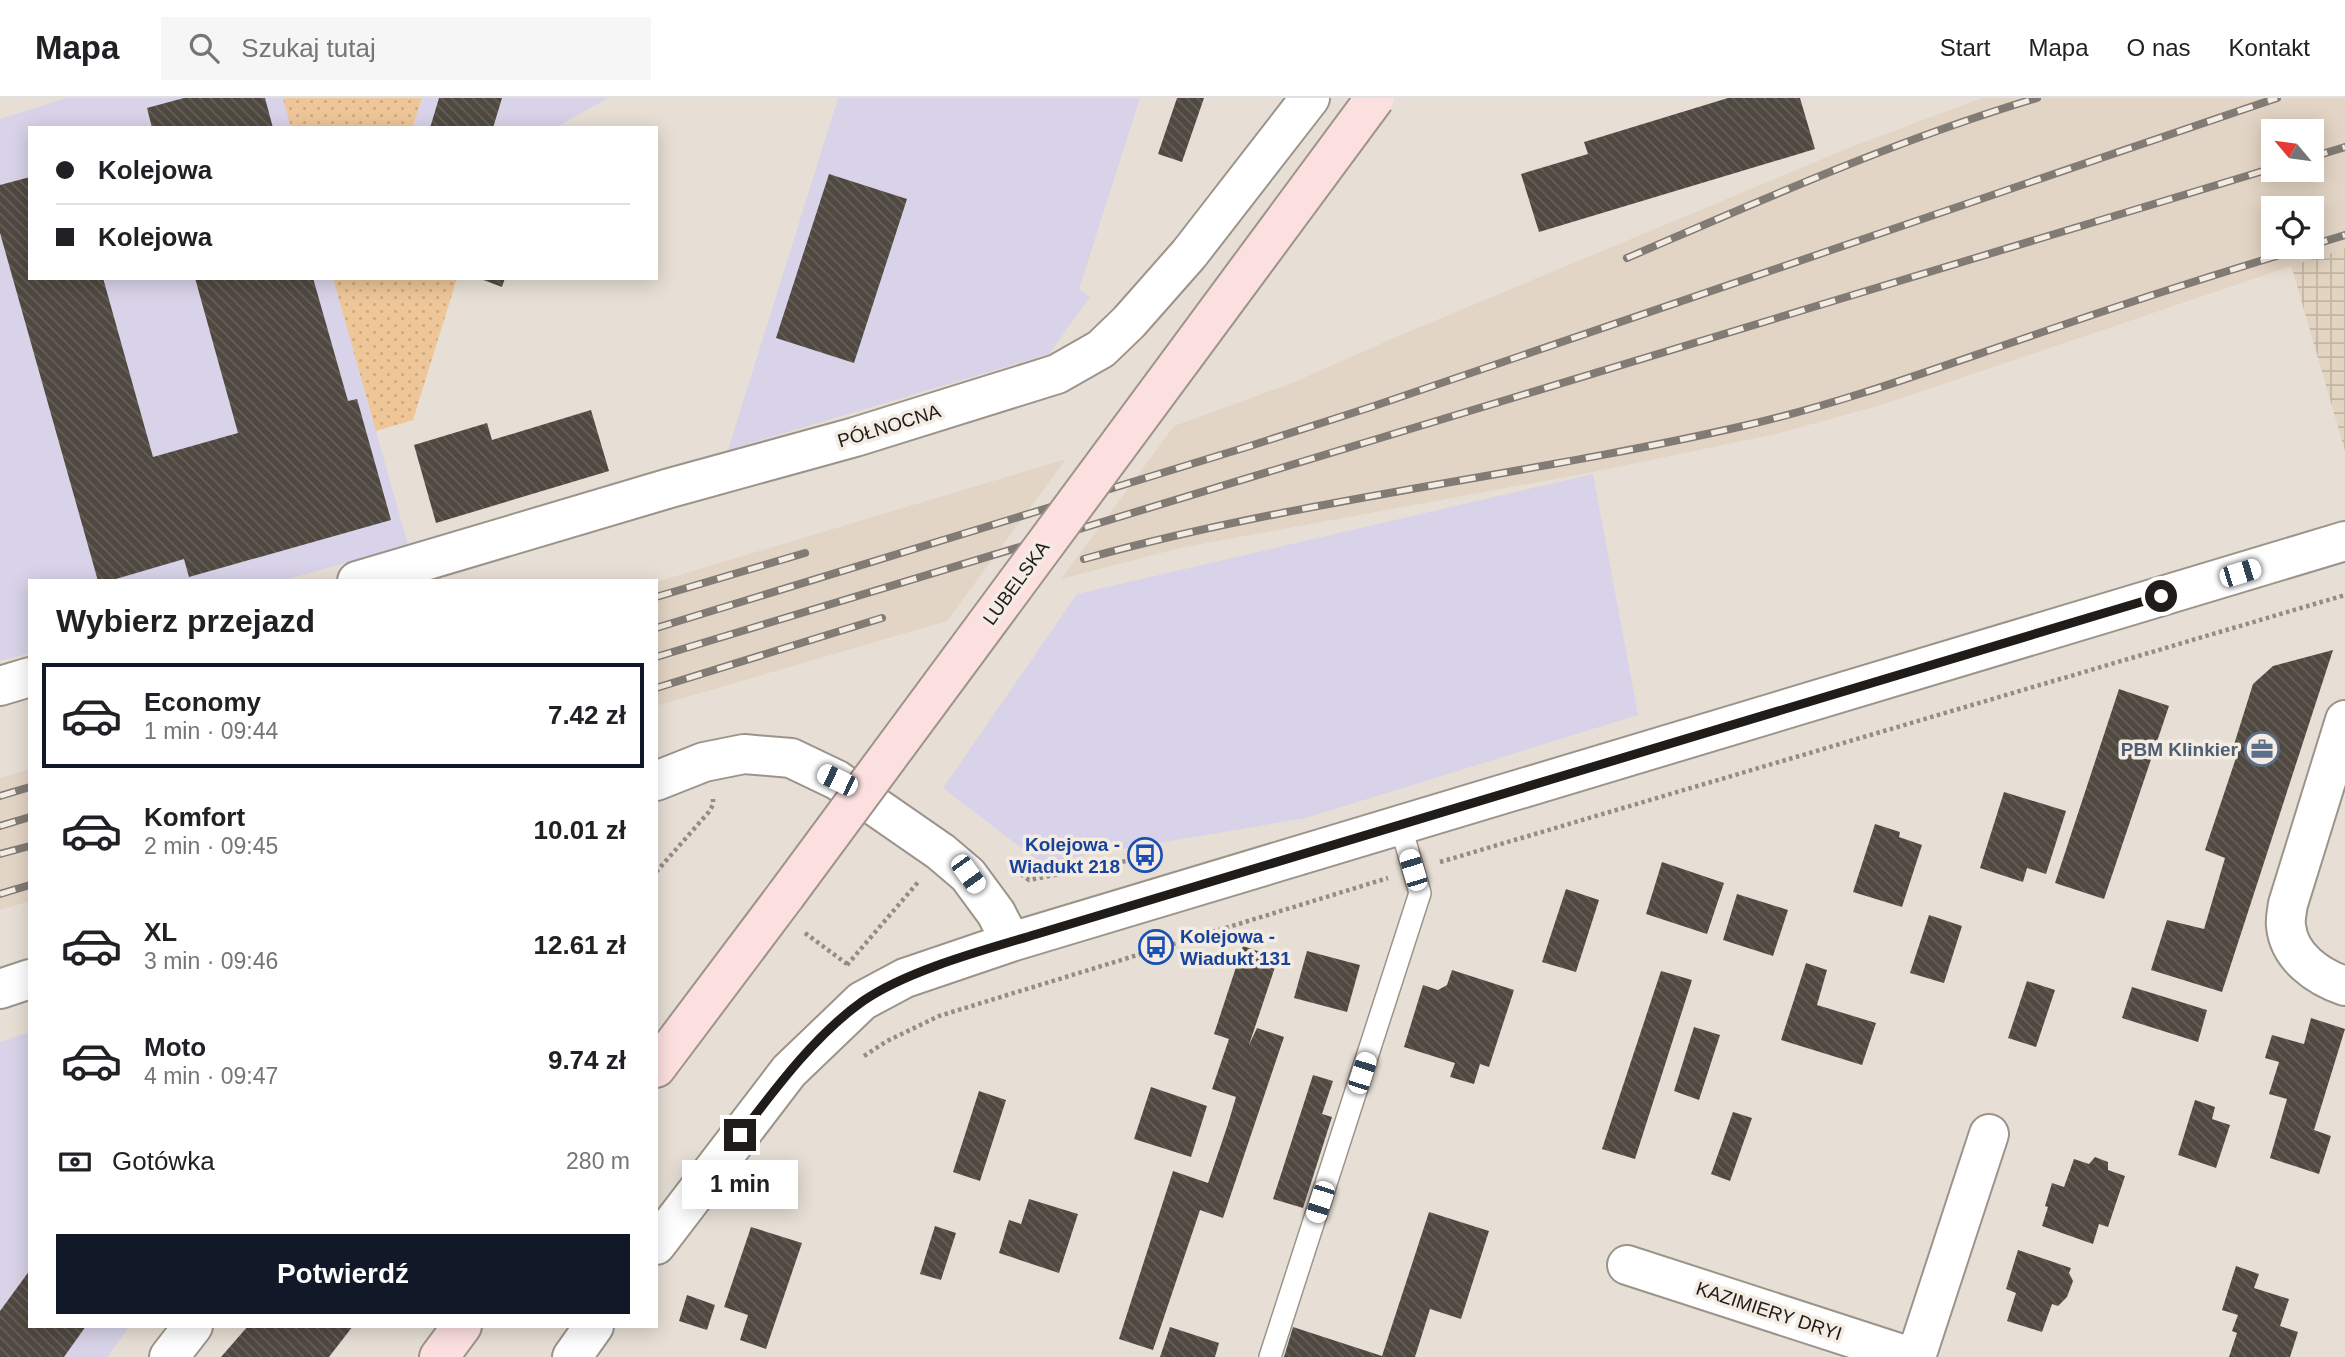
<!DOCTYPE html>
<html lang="pl">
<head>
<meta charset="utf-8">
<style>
  :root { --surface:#fff; --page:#f6f6f6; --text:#202124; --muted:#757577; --line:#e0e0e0; --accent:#111827 }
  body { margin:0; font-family:Arial,sans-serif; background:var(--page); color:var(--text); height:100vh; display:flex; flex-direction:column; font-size:26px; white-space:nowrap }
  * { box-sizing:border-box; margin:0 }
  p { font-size:23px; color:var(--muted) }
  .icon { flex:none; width:38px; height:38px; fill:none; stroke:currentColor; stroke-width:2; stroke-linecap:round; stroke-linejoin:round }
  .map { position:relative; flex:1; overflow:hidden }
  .drawer { position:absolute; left:28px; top:481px; width:630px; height:749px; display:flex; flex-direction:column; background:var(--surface); border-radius:0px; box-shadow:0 4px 18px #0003 }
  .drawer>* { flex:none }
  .guide { position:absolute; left:28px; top:28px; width:630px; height:154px; border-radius:0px; box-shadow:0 4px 18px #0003; display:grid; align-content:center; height:154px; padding:0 28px; background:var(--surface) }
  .needle { width:46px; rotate:299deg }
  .fabs { position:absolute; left:2261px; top:21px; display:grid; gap:14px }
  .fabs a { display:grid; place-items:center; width:63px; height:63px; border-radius:0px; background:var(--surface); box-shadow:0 4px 18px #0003; font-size:35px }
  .end { position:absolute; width:32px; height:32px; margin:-16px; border:9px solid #1f1c19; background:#fff; box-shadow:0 0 0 4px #fff }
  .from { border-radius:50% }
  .bubble { position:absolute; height:49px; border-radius:0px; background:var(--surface); box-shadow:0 4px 18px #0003; font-size:23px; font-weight:700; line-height:49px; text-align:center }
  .car { position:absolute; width:21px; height:42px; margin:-21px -10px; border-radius:9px; box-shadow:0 0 5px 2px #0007; background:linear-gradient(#fff 24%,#345 0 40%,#fff 0 76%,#345 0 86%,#fff 0) }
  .guide b { display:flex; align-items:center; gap:24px; height:66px; font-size:26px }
  .guide b+b { border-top:2px solid var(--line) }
  .guide i { width:18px; height:18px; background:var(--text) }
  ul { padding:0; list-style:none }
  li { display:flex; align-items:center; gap:21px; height:105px; margin:0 14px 10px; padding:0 14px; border:4px solid transparent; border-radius:0px }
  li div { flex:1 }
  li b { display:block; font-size:26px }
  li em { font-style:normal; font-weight:700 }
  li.active { border-color:var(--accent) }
  li>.icon { width:63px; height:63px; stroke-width:1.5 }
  h2 { padding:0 28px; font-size:32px; line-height:84px }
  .pay { display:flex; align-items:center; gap:18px; height:77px; padding:0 28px; font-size:26px }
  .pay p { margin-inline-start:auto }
  .primary-button { display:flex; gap:14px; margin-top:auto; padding:14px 28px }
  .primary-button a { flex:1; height:80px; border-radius:0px; background:var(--accent); color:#fff; font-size:28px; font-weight:700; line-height:80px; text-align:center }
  header { display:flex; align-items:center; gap:42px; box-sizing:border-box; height:98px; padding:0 35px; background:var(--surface); border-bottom:2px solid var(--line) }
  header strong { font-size:33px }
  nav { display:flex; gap:38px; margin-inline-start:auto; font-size:24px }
  .search { width:490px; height:63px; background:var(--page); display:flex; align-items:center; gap:18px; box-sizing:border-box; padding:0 24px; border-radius:0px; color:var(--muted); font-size:26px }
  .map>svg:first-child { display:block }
  .commercial { fill:#d8d3e8 }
  .industrial { fill:url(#industrial-grid) }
  .built { fill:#e3d5c5; fill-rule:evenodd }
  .grass { fill:url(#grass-dots) }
  .building { fill:url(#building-back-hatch) }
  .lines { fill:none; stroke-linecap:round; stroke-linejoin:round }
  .service-casing { stroke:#9c948b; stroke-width:24 }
  .minor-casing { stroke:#9c948b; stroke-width:42 }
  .secondary-casing { stroke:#9c948b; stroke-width:42 }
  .path { stroke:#938d86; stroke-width:4.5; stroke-dasharray:3.5 3.5; stroke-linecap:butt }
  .service { stroke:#fff; stroke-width:21 }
  .minor { stroke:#fff; stroke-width:38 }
  .secondary { stroke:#fce0e0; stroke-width:38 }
  .rail-casing { stroke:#817b75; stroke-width:8 }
  .rail { stroke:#f4ece2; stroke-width:5; stroke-dasharray:16; stroke-linecap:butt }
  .secondary-bridge-casing { stroke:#9c948b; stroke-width:42; stroke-linecap:butt }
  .secondary-bridge { stroke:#fce0e0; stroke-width:38 }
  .route { stroke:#1f1c19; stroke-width:9 }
  .labels { text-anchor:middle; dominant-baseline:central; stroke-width:7; stroke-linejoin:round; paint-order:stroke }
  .street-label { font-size:19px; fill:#1f1c19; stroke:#f4ece2 }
  .service-label { font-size:19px; font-weight:bold; fill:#4e5e75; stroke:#f4ece2; text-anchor:end }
  .transit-label { font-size:19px; font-weight:bold; fill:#164399; stroke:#f4ece2; text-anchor:end }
</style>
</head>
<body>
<header>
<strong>Mapa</strong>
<div class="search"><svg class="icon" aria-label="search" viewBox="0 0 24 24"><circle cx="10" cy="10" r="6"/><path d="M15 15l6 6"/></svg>Szukaj tutaj</div>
<nav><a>Start</a><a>Mapa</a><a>O nas</a><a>Kontakt</a></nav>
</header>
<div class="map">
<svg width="2345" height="1259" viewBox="0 0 2345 1259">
  <defs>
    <pattern id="industrial-grid" width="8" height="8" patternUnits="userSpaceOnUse" patternTransform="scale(1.75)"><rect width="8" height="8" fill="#e3d4c1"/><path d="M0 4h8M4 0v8" fill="none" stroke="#c2b5a5"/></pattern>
    <pattern id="grass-dots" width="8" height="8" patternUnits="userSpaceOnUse" patternTransform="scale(1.75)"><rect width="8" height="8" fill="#eec698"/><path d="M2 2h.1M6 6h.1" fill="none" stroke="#ccaa82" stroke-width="1.8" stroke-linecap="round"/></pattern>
    <pattern id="building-back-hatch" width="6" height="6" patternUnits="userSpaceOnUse" patternTransform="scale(1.75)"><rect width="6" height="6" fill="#504941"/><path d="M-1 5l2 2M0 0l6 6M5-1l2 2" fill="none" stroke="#666059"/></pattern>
  </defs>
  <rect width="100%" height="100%" fill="#e7dfd5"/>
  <path class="commercial" d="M 66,0 L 283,0 L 291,30 L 30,30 L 30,180 L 333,180 L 408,447 L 281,483 L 30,483 L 30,555 L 0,563 L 0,21 Z
    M 422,0 L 608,0 L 555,30 L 412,30 Z
    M 838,0 L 1140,0 L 1079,191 L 1090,199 L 1049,256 L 728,352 Z
    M 1593,376 L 1638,617 L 1306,720 L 1041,765 L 943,690 L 1077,496 Z
    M 30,934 L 30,1228 L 129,1229 L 107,1259 L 0,1259 L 0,944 Z"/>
  <path class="industrial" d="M 2345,150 L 2345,353 L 2291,167 Z"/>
  <path class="built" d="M 1982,0 L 2345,0 L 2345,150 L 1881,307 L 1776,336 L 1593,374 L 1180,450 L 1061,481 L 1174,328 L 1292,285 L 1396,239 L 1856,47 ZM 2273,33 L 2312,33 L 2312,72 L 2273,72 ZM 2273,110 L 2312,110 L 2312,149 L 2273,149 Z
    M 1066,361 L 947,523 L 656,608 L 656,484 Z
    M 30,671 L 30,803 L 0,812 L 0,680 Z"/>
  <path class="grass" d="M 283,0 L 422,0 L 412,30 L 291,30 Z
    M 333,180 L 457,180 L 413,322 L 376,333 Z"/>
  <path class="building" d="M 184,0 L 265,0 L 273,30 L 152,30 L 147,10 Z
    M 439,0 L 502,0 L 493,30 L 430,30 Z
    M 1177,0 L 1204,0 L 1182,64 L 1158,56 Z
    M 1728,0 L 1800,0 L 1815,51 L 1539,134 L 1521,76 L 1588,56 L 1584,44 Z
    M 829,76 L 907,101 L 854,265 L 776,240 Z
    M 30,79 L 30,180 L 103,180 L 153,359 L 238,335 L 195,180 L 313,180 L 348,303 L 357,301 L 391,422 L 189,479 L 184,461 L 109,483 L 98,483 L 0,135 L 0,87 Z
    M 478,180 L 505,180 L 502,189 Z
    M 591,312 L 609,373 L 436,425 L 414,347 L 487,325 L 492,342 Z
    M 2333,552 L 2222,894 L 2151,872 L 2167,822 L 2204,831 L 2225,760 L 2205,752 L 2238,654 L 2232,653 L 2253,586 L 2273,568 Z
    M 2119,591 L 2169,608 L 2104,801 L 2055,785 Z
    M 2004,694 L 2066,713 L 2046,776 L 2027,770 L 2023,784 L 1980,770 Z
    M 1875,726 L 1900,734 L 1899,739 L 1922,747 L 1902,809 L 1853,794 Z
    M 1662,764 L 1724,785 L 1707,836 L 1646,816 Z
    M 1566,791 L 1599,802 L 1576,874 L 1542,864 Z
    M 1737,796 L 1788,812 L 1773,858 L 1723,842 Z
    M 1929,817 L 1962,828 L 1944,885 L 1910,875 Z
    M 1243,848 L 1278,860 L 1249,947 L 1257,930 L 1284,939 L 1223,1120 L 1200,1112 L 1153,1252 L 1119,1241 L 1173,1073 L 1208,1085 L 1228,1026 L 1236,999 L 1212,991 L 1229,941 L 1214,936 Z
    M 1307,853 L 1360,867 L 1347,914 L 1294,900 Z
    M 1806,865 L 1827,872 L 1817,907 L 1876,925 L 1862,967 L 1781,942 Z
    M 1452,872 L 1514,892 L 1489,969 L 1480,966 L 1474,986 L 1450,979 L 1455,965 L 1404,949 L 1423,887 L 1438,892 L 1447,887 Z
    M 1661,873 L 1692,882 L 1635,1061 L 1602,1051 Z
    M 2027,883 L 2055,892 L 2036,949 L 2008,940 Z
    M 2132,889 L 2207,912 L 2198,944 L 2122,920 Z
    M 2311,920 L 2345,931 L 2314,1032 L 2331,1038 L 2319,1076 L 2270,1060 L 2287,1001 L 2269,996 L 2279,964 L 2265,960 L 2272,937 L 2304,946 Z
    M 1694,929 L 1720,937 L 1699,1002 L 1674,993 Z
    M 1313,977 L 1333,983 L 1322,1016 L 1332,1019 L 1303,1110 L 1273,1101 Z
    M 1151,989 L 1207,1008 L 1191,1059 L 1134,1041 Z
    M 979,993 L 1006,1002 L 980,1083 L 953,1074 Z
    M 2195,1002 L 2215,1009 L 2212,1021 L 2230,1027 L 2216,1070 L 2178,1057 Z
    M 1733,1014 L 1752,1020 L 1730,1083 L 1711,1076 Z
    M 2095,1059 L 2108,1064 L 2108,1072 L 2125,1078 L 2108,1129 L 2099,1126 L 2093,1146 L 2042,1128 L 2048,1109 L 2045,1108 L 2052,1085 L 2064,1089 L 2074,1061 L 2089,1066 Z
    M 1029,1101 L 1078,1116 L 1059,1175 L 999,1155 L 1009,1122 L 1021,1126 Z
    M 1429,1114 L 1489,1133 L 1461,1221 L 1430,1211 L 1415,1259 L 1284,1259 L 1293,1229 L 1382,1258 Z
    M 935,1128 L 956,1135 L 941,1182 L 920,1176 Z
    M 751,1129 L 802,1145 L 766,1251 L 740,1242 L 748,1217 L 724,1209 Z
    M 2018,1152 L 2071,1170 L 2069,1175 L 2073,1183 L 2067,1199 L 2058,1208 L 2052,1206 L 2042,1234 L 2007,1223 L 2016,1195 L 2006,1191 Z
    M 2236,1168 L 2259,1176 L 2254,1190 L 2289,1201 L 2280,1228 L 2298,1234 L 2290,1259 L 2229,1259 L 2237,1235 L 2232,1233 L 2238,1217 L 2222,1212 Z
    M 30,1172 L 30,1228 L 86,1228 L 64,1259 L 0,1259 L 0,1213 Z
    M 687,1197 L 715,1207 L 707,1232 L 679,1223 Z
    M 248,1228 L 353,1228 L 329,1259 L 221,1259 Z
    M 1170,1229 L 1219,1245 L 1215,1259 L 1160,1259 Z"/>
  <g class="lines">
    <g class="service-casing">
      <path id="service" d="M 1270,1259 L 1420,795 L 1400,726"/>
    </g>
    <g class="minor-casing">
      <path id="minor" d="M 357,483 L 670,390 L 855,339 L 1057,276 L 1101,251 L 1129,224 L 1189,156 L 1310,0
        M 0,588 L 30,579
        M 2345,622 L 2288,806 C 2287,813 2285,821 2286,828 C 2289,859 2318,879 2345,888
        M 656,683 L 704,664 L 744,656 L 791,660 L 837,682 L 941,754 L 968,777 L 996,815 L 1011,844
        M 0,891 L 30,881
        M 656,1147 L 789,973 L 862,903 L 905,880 L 1011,844 L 2345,443
        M 1627,1167 L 1911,1259
        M 169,1259 L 193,1228
        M 572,1259 L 594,1228
        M 1916,1259 L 1989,1036"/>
    </g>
    <g class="secondary-casing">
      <path id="secondary" d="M 656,970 L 786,797
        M 439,1259 L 462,1228"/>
    </g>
    <path class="path" d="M 1440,764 L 2345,497
      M 1015,772 L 1029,782 L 1126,763
      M 656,774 L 708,715 L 713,707 L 713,701
      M 805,835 L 847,866
      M 847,867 L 919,783
      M 864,958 L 887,943 L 939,918 L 1388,780"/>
    <use href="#service" class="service"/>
    <use href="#minor" class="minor"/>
    <use href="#secondary" class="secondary"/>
    <g class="rail-casing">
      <path id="rail" d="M 2312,59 L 2345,49
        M 2312,147 L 2345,137
        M 1627,160 C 1762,102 1896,42 2037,0
        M 1084,461 C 1300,401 1525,378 1743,328 C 1840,306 1934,271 2028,239 C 2120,207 2213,177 2306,149
        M 656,499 L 805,455
        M 656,530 L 1250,348 L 1371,309 L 2277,0
        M 656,559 L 2273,70
        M 656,590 L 882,520
        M 0,698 L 30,689
        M 0,728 L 30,719
        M 0,756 L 30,748
        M 0,796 L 30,787"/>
    </g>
    <use href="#rail" class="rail"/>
    <g class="secondary-bridge-casing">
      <path id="secondary-bridge" d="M 786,797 L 1375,0"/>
    </g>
    <use href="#secondary-bridge" class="secondary-bridge"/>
  </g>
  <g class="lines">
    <path class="route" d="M 740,1037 C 775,991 815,937 863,903 C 908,872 984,852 1037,836 L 2161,498"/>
  </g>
  <defs>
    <g id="office-ring" transform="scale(1.75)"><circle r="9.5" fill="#f4ece2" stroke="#5c6f8a" stroke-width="1.5"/><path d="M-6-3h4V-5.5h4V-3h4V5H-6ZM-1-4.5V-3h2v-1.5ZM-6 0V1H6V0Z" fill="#5c6f8a"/></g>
    <g id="bus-ring" transform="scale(1.75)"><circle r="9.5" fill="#f4ece2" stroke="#1a4fb4" stroke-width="1.5"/><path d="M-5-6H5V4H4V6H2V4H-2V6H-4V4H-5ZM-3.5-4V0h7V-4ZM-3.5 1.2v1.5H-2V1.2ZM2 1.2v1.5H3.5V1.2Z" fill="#1a4fb4"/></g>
  </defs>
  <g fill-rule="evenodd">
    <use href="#office-ring" x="2262" y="651"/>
    <use href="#bus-ring" x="1145" y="757"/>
    <use href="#bus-ring" x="1156" y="849"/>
  </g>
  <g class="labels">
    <g class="street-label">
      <text transform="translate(889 328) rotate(-17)">PÓŁNOCNA</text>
      <text transform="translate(1016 485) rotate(-54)">LUBELSKA</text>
      <text transform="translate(1769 1213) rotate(18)">KAZIMIERY DRYI</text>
    </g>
    <g class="service-label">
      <text x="2238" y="651">PBM Klinkier</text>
    </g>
    <g class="transit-label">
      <text x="1120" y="746">Kolejowa -<tspan x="1120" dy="22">Wiadukt 218</tspan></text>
      <text x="1180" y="838" text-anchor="start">Kolejowa -<tspan x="1180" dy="22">Wiadukt 131</tspan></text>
    </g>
  </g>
</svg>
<div class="fabs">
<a><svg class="needle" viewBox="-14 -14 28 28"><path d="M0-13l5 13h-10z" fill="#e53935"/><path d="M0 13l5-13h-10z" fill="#757577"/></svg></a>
<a><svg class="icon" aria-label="locate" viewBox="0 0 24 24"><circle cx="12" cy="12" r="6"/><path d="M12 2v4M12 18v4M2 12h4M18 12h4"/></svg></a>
</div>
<i class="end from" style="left:2161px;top:498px"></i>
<i class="end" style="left:740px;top:1037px"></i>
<div class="bubble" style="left:682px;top:1062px;width:116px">1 min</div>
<i class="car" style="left:2240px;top:475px;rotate:73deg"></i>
<i class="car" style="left:837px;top:682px;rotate:296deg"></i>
<i class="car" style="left:1413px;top:772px;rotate:343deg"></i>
<i class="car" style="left:968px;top:776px;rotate:144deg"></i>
<i class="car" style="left:1362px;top:975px;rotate:18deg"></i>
<i class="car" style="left:1320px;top:1104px;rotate:198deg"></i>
<div class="guide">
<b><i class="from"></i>Kolejowa</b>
<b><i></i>Kolejowa</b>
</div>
<section class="drawer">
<h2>Wybierz przejazd</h2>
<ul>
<li class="active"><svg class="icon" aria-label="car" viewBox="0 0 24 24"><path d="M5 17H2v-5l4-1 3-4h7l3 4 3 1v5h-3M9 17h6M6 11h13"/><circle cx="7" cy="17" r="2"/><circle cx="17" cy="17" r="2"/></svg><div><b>Economy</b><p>1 min · 09:44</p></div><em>7.42 zł</em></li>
<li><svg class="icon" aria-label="car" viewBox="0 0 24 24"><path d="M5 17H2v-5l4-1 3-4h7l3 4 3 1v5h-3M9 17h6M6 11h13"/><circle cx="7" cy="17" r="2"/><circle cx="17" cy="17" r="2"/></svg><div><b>Komfort</b><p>2 min · 09:45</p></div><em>10.01 zł</em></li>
<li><svg class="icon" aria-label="car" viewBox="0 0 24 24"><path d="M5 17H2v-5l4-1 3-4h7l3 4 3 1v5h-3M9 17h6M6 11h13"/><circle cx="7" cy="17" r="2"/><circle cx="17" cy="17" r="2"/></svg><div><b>XL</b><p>3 min · 09:46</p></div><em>12.61 zł</em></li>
<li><svg class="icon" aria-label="car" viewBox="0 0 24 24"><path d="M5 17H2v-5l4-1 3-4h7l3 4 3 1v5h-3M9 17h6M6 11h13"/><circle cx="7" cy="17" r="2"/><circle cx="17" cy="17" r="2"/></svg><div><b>Moto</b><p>4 min · 09:47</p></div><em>9.74 zł</em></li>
</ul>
<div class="pay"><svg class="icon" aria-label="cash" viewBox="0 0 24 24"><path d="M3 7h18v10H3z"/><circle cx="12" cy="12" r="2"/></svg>Gotówka<p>280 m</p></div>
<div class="primary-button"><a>Potwierdź</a></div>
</section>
</div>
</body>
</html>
